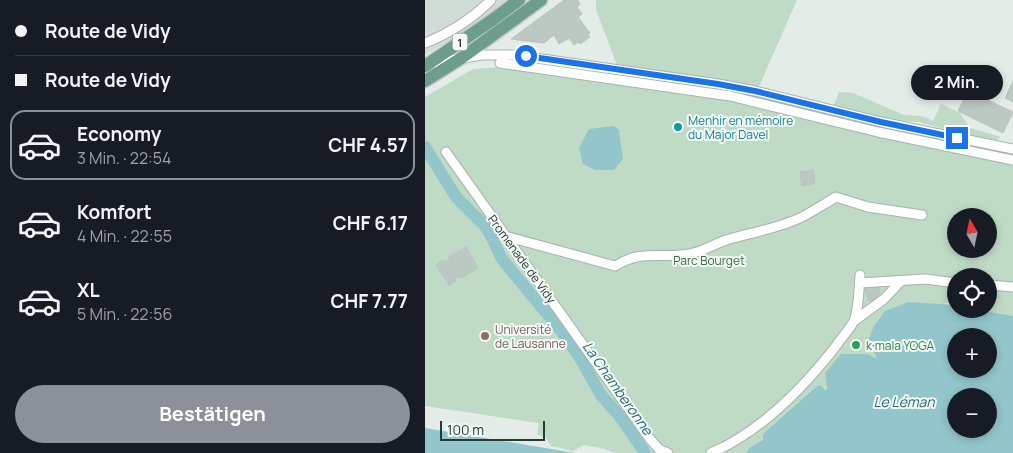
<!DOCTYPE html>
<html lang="de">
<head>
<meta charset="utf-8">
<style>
  :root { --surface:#171b24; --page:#242831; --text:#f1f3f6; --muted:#9ea1a6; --line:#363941; --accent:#8c9099 }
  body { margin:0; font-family:Manrope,sans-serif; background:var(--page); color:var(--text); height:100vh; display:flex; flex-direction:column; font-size:19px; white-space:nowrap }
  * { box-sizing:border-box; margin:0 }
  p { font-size:16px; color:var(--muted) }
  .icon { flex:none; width:28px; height:28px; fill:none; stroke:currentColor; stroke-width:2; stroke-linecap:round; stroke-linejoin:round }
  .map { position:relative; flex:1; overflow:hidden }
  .drawer { display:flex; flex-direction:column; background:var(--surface); width:425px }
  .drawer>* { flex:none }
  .hud { display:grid; align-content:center; height:110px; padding:0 15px; background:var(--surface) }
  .needle { width:32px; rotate:351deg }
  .fabs { position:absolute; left:522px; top:208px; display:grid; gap:10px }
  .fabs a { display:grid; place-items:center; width:50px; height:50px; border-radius:50%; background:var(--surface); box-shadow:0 2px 8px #0003; font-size:25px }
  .scale { position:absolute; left:15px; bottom:12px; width:105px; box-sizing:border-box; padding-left:5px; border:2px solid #253c34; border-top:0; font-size:14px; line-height:18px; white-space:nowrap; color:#253c34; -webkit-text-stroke:4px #f4f9f6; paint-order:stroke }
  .end { position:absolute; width:22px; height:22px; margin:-11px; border:6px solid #1a73e8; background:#fff; box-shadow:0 0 0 2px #fff }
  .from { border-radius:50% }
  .bubble { position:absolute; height:35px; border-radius:18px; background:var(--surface); box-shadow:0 2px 8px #0003; font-size:16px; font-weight:700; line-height:35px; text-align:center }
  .hud b { display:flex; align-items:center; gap:18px; height:48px; font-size:19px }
  .hud b+b { border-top:1px solid var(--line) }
  .hud i { width:12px; height:12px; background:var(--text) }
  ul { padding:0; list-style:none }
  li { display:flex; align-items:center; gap:15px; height:70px; margin:0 10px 8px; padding:0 5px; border:2px solid transparent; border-radius:15px }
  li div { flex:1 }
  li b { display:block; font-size:19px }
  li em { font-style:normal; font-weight:700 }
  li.on { border-color:var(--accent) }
  li>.icon { width:45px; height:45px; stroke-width:1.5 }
  .cta { display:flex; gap:10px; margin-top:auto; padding:10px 15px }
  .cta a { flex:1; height:58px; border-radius:30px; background:var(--accent); color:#fff; font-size:20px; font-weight:700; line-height:58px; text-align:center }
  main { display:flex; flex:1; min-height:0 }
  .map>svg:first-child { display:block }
  .built { fill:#d2dcd7 }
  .green { fill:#bfdbc5; fill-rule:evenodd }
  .water { fill:#92c6cb; fill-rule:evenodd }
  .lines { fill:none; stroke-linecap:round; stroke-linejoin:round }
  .river { stroke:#92c6cb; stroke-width:12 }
  .building { fill:#bcc9c3; stroke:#b7c5be }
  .street-casing { stroke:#a7b4ae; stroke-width:11 }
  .primary-casing { stroke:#c2c8c6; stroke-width:15 }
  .street { stroke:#fff; stroke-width:9 }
  .primary { stroke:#6d9d8d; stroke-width:12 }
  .route { stroke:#1a73e8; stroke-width:6 }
  .culture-dot { fill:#0f9aa8; stroke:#f4f9f6; stroke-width:2 }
  .education-dot { fill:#8d6e63; stroke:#f4f9f6; stroke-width:2 }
  .leisure-dot { fill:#2e9e5b; stroke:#f4f9f6; stroke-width:2 }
  .labels { text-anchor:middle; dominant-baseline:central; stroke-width:4; stroke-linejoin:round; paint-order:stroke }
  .shield { fill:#f4f9f6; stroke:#63756e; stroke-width:1 }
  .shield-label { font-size:11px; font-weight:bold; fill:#253c34 }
  .culture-label { font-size:12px; fill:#0d838f; stroke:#f4f9f6; text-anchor:start }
  .street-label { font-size:12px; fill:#253c34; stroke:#f4f9f6 }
  .park-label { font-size:12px; fill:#336e46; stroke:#f4f9f6 }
  .education-label { font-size:12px; fill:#785e54; stroke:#f4f9f6; text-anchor:start }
  .leisure-label { font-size:12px; fill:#27864d; stroke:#f4f9f6; text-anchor:start }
  .water-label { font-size:14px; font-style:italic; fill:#256a72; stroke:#f4f9f6 }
</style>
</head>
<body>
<main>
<section class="drawer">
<div class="hud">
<b><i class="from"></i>Route de Vidy</b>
<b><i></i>Route de Vidy</b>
</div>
<ul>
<li class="on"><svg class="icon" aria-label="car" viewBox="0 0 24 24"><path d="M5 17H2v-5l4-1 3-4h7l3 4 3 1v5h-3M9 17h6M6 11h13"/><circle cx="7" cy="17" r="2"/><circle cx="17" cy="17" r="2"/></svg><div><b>Economy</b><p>3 Min. · 22:54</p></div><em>CHF 4.57</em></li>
<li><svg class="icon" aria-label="car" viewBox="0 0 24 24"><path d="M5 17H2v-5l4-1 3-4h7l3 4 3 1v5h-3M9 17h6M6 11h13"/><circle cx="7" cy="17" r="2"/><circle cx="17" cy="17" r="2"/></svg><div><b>Komfort</b><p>4 Min. · 22:55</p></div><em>CHF 6.17</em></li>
<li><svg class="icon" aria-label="car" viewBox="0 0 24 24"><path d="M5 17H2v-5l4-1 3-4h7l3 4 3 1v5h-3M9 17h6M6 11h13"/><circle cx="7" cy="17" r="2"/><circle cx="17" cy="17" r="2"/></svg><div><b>XL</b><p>5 Min. · 22:56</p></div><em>CHF 7.77</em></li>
</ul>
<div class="cta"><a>Bestätigen</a></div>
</section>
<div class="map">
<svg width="588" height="453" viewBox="0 0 588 453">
  <rect width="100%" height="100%" fill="#e4ece8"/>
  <path class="built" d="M 0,0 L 81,0 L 51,24 L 0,55 Z"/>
  <path class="green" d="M 171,0 L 372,0 L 333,89 L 192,65 L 171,10 Z
    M 89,66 L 294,96 L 460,135 L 463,128 L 563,148 L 563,157 L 581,160 L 584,152 L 588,153 L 588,316 L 551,309 L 564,309 L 564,276 L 531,276 L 531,305 L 522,303 L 443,344 L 451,356 L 450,359 L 443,354 L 400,390 L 391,387 L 341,431 L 338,440 L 324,448 L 321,453 L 190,453 L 180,449 L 159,445 L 148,451 L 126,446 L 121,438 L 112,434 L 114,423 L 0,406 L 0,97 L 48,69 ZM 531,216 L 564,216 L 564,249 L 531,249 Z
    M 414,92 L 428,93 L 479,115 L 497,116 L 508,121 L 516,104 L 535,113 L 545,128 L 576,137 L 569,142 L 493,122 L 465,120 L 409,105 Z"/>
  <path class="water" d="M 189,126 L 194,130 L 198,159 L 189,170 L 170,170 L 158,164 L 154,148 L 164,129 Z
    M 484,302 L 531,305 L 531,309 L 551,309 L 588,316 L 588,453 L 321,453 L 324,448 L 338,440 L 338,435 L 341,431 L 391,387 L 395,385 L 400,390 L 402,389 L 400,373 L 416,354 L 443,354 L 450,358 L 451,356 L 443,344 L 443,341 L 449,326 L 460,311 ZM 531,336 L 564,336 L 564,369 L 531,369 ZM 531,396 L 564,396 L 564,429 L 531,429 Z
    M 0,428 L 150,453 L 0,453 Z"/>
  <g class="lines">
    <path class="river" d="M 0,147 L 31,197 L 62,228 L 77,259 L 137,332 L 155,358 L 176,395 L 197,419 L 220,453"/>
  </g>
  <path class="building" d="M 139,0 L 153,0 L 155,4 L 152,7 L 157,14 L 153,17 L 165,33 L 163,34 L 165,37 L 155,44 L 153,42 L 149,45 L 144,38 L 134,44 L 129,35 L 119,43 L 86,39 Z
    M 588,81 L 588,102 L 580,98 Z
    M 543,91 L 588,112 L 578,133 L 533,111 Z
    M 388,170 L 390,183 L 377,186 L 375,172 Z
    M 41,247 L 53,268 L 36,278 L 35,276 L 30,279 L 31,281 L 24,285 L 11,265 L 19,260 L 20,262 L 25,259 L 24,257 Z
    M 453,285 L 456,298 L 443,301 L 440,287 Z"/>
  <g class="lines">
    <g class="street-casing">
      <path id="street" d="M 0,43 C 25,33 47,19 66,0
        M 8,63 L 57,55 L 89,55 L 293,84 L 330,91 L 456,122 L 588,149
        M 75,63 L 305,96 L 453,132 L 588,160
        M 21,152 L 225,439 L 234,449 L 243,453
        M 80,236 L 190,266 C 218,248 239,260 268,253 C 280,250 290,244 301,240 C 325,233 351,229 375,218 C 387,212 399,204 411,197 L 443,207 L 497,215
        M 435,283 L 500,279 L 531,283
        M 564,285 L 588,287
        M 429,321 L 459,299 L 476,281
        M 286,453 C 335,432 379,387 411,346 C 416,338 425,329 429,321 C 434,307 434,289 435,275"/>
    </g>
    <g class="primary-casing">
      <path id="primary" d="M 0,66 L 66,21 L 94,0
        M 0,81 L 38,57 L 116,0"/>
    </g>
    <use href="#street" class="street"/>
    <use href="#primary" class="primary"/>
  </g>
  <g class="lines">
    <path class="route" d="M 101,56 L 293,84 L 330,91 L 456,122 L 532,138"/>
  </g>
  <circle class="culture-dot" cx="253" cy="127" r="5"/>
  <circle class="education-dot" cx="60" cy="336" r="5"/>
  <circle class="leisure-dot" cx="431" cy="345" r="5"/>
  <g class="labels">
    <rect class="shield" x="27.5" y="33.5" width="15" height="17" rx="4"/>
    <g class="shield-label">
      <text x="35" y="42">1</text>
    </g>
    <g class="culture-label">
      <text x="263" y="120">Menhir en mémoire<tspan x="263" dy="14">du Major Davel</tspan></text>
    </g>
    <g class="street-label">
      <text transform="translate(97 259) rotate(54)">Promenade de Vidy</text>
    </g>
    <g class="park-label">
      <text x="284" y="260">Parc Bourget</text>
    </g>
    <g class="education-label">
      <text x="70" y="329">Université<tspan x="70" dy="14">de Lausanne</tspan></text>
    </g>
    <g class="leisure-label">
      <text x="441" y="345">k·mala YOGA</text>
    </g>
    <g class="water-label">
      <text transform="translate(193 388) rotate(55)">La Chamberonne</text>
      <text x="479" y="401">Le Léman</text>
    </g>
  </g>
</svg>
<div class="fabs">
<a><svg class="needle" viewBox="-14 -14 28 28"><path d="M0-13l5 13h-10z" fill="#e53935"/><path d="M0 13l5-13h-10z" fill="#9ea1a6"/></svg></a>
<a><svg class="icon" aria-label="locate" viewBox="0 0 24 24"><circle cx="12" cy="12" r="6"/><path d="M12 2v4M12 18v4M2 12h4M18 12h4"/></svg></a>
<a>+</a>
<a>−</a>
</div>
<div class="scale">100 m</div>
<i class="end from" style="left:101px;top:56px"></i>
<i class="end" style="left:532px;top:138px"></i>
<div class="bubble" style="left:486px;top:65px;width:92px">2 Min.</div>
</div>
</main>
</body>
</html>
